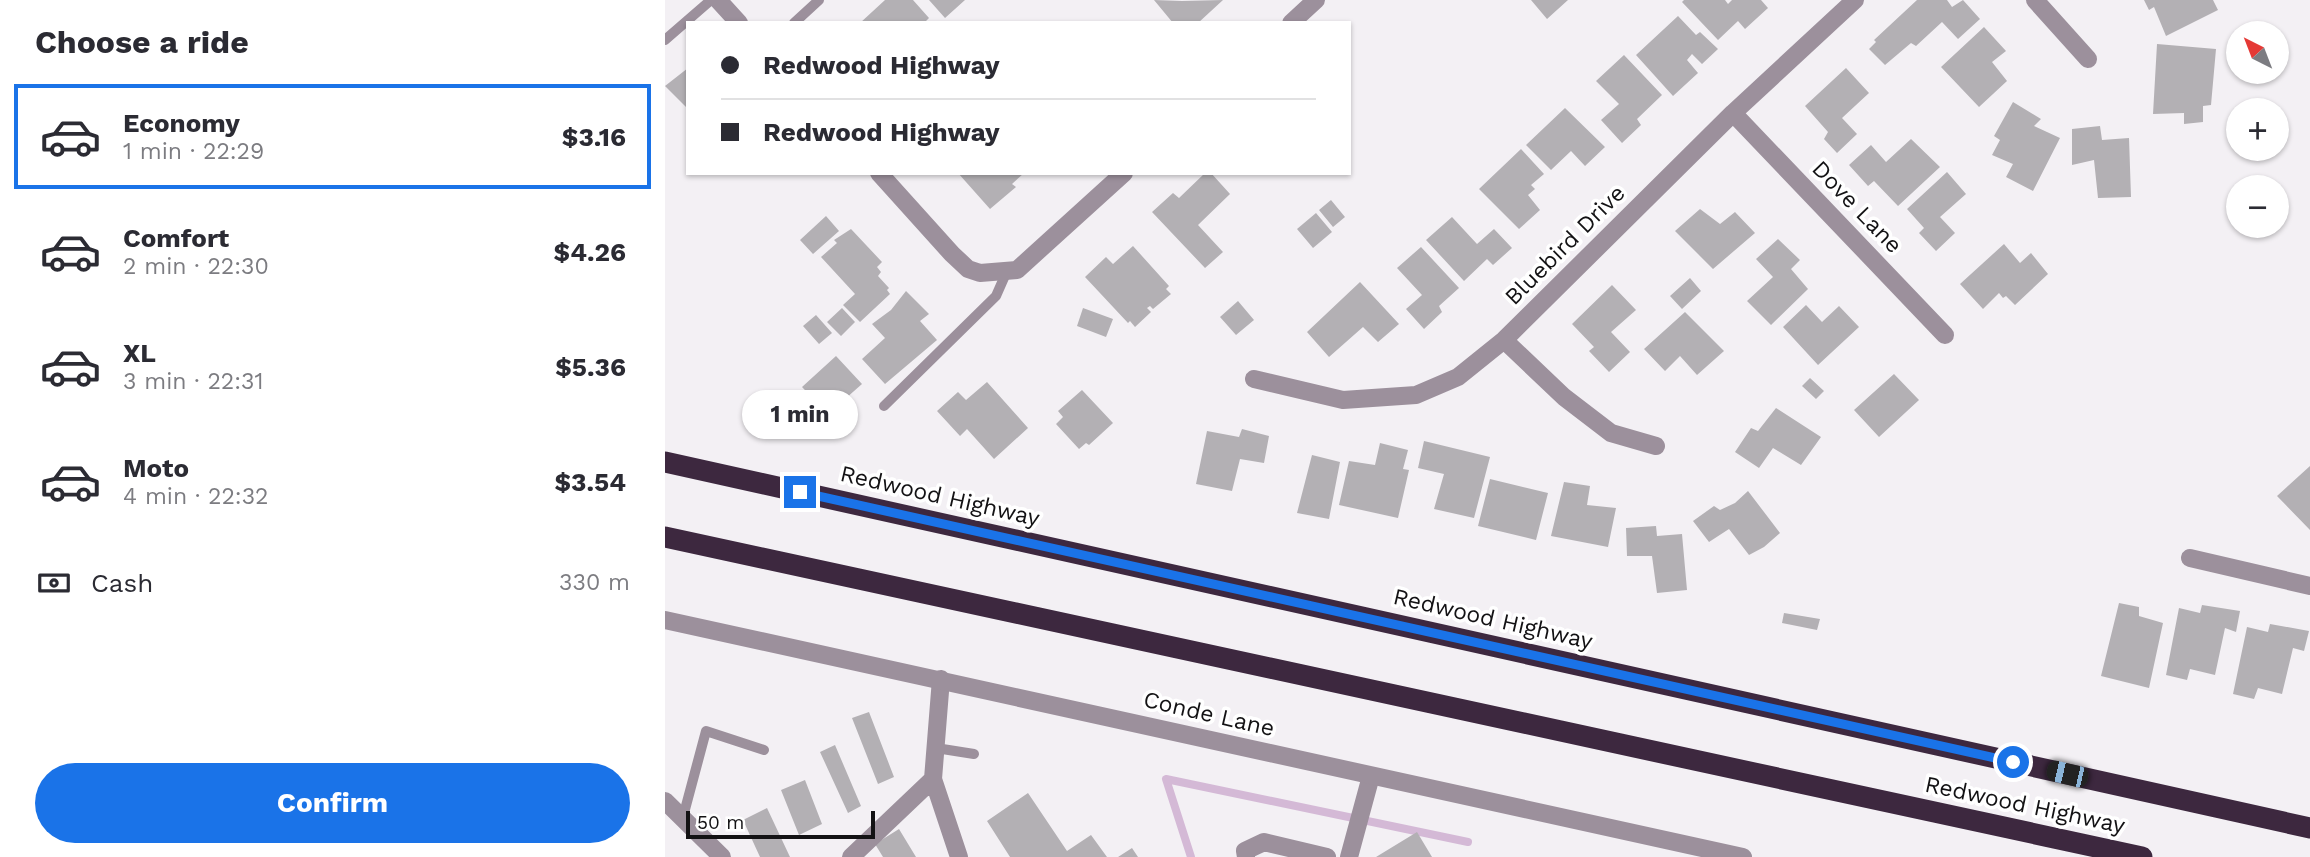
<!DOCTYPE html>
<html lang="en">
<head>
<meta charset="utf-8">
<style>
  :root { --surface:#fff; --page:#f7f7f7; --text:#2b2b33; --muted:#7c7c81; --line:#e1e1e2; --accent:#1a73e8 }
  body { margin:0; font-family:"Work Sans",sans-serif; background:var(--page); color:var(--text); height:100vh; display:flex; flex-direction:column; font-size:26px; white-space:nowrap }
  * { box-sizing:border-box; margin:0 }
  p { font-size:23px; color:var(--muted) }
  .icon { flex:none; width:38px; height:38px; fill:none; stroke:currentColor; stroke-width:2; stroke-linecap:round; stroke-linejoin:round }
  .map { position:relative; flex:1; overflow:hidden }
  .side { display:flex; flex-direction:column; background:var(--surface); width:665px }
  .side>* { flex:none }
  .banner { position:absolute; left:21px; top:21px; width:665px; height:154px; border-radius:0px; box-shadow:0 2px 5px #0004; display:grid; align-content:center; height:154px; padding:0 35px; background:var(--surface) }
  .needle { width:46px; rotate:318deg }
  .fabs { position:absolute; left:1561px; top:21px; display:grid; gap:14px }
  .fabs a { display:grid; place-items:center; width:63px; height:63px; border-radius:50%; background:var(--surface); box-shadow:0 2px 5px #0004; font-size:35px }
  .scale { position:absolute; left:21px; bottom:18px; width:189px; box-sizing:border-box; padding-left:7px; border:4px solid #131214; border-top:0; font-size:19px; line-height:24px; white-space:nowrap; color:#131214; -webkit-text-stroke:5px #fff; paint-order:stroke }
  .end { position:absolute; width:32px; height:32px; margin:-16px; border:9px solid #1a73e8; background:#fff; box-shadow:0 0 0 4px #fff }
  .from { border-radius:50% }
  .bubble { position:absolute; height:49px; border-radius:24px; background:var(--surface); box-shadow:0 2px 5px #0004; font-size:23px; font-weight:700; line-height:49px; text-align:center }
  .car { position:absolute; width:21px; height:42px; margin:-21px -10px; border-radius:9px; box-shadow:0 0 5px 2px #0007; background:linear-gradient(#222 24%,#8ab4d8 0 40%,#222 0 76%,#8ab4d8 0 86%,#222 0) }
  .banner b { display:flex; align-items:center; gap:24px; height:66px; font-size:26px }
  .banner b+b { border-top:2px solid var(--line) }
  .banner i { width:18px; height:18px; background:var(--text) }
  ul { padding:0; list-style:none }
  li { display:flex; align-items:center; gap:21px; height:105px; margin:0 14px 10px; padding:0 21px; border:4px solid transparent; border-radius:0px }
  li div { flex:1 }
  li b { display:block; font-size:26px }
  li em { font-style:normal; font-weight:700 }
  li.active { border-color:var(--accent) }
  li>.icon { width:63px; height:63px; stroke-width:1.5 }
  h2 { padding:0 35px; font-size:32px; line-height:84px }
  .pay { display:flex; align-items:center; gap:18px; height:77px; padding:0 35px; font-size:26px }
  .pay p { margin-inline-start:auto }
  .primary-button { display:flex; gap:14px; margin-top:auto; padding:14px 35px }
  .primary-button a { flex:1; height:80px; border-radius:42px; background:var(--accent); color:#fff; font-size:28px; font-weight:700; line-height:80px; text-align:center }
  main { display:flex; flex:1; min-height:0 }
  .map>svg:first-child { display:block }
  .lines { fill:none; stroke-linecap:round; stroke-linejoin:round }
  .stream { stroke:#d4b9d6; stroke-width:8 }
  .building { fill:#b3b0b4 }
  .service { stroke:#9c909c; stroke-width:10 }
  .minor { stroke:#9c909c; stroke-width:18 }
  .tertiary { stroke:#9c909c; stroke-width:18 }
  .motorway { stroke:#3d283f; stroke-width:21 }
  .route { stroke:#1a73e8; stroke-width:9 }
  .labels { text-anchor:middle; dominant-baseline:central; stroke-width:7; stroke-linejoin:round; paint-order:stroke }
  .street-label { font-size:23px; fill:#131214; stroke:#fff }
</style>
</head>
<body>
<main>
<section class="side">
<h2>Choose a ride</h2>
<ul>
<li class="active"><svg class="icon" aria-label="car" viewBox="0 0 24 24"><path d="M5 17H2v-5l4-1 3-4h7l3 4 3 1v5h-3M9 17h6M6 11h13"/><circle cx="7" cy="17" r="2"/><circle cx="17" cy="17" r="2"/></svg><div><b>Economy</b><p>1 min · 22:29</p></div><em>$3.16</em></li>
<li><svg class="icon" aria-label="car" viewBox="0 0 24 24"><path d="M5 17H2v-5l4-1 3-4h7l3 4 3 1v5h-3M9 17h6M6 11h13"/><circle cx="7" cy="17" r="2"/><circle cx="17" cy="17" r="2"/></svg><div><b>Comfort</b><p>2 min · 22:30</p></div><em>$4.26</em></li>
<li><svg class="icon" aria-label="car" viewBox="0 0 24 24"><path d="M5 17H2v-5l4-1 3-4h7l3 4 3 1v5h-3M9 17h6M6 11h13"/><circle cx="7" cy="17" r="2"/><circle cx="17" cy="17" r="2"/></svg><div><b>XL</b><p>3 min · 22:31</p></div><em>$5.36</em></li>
<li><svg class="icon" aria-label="car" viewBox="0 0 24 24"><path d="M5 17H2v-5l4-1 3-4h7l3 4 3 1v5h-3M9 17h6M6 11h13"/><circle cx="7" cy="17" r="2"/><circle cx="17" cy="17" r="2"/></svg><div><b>Moto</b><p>4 min · 22:32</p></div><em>$3.54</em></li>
</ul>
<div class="pay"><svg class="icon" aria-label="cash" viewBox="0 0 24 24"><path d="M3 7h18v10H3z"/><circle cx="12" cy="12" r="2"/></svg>Cash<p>330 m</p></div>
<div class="primary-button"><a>Confirm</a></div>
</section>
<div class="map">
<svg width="1645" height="857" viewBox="0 0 1645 857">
  <rect width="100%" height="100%" fill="#f3f0f4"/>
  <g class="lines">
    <path class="stream" d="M 526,857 L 501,779 L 803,842"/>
  </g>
  <path class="building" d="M 220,0 L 248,0 L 264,18 L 259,23 L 195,23 Z
    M 264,0 L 300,0 L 280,18 Z
    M 489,0 L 517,1 L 558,0 L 533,23 L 508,23 Z
    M 866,0 L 903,0 L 882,19 Z
    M 1019,0 L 1060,0 L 1063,4 L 1067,0 L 1096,0 L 1103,8 L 1080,29 L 1073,21 L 1053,40 L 1017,2 Z
    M 1252,0 L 1282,0 L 1287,7 L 1298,0 L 1315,19 L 1293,39 L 1277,22 L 1251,46 L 1246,43 L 1220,65 L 1204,49 L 1211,42 L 1209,40 Z
    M 1479,0 L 1548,0 L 1553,10 L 1501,36 L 1489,7 L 1484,10 Z
    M 1013,16 L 1031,35 L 1035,32 L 1053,49 L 1037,64 L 1027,54 L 1022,60 L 1033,73 L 1008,96 L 971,55 Z
    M 1319,27 L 1341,51 L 1327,62 L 1342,81 L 1314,107 L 1276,67 Z
    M 1492,44 L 1551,49 L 1546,105 L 1538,106 L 1538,122 L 1519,124 L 1519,113 L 1488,114 Z
    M 959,55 L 997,95 L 972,119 L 976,125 L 957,143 L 936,120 L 954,104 L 931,81 Z
    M 23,68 L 23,109 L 0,86 Z
    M 1181,68 L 1204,93 L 1177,118 L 1192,134 L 1172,153 L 1159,139 L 1163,132 L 1140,106 Z
    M 1348,102 L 1376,119 L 1369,126 L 1395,138 L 1368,191 L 1341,177 L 1348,164 L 1327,155 L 1335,140 L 1329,136 Z
    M 900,108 L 940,147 L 920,166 L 906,151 L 886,170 L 861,145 Z
    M 1435,126 L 1437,140 L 1464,138 L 1466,197 L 1433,198 L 1429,160 L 1407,165 L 1407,129 Z
    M 1246,139 L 1275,167 L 1233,206 L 1209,181 L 1203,186 L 1184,165 L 1206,145 L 1221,162 Z
    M 856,149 L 879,174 L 866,185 L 870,189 L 863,195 L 875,210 L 854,229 L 814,189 Z
    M 1282,172 L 1301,194 L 1275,217 L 1290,233 L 1271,251 L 1254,233 L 1259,228 L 1242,209 Z
    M 293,173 L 359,173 L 347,184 L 351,187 L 325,209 Z
    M 540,173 L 546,173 L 565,194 L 533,225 L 558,252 L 540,268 L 487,212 L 508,193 L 514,198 Z
    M 666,200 L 680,217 L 668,227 L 654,210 Z
    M 1035,209 L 1055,224 L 1070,212 L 1090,233 L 1048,269 L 1010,231 Z
    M 651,213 L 667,232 L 648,248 L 632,229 Z
    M 161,216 L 174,231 L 148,254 L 135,240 Z
    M 787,217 L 812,244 L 829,229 L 847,248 L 828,265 L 822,259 L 799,281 L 761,240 Z
    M 186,229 L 217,262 L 212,267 L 216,272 L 213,276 L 224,288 L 222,290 L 225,294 L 195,322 L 178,305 L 190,294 L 156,257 L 172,243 L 169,240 Z
    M 1113,239 L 1135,260 L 1126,269 L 1143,289 L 1106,325 L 1082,301 L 1108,277 L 1091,259 Z
    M 1339,244 L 1355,263 L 1366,253 L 1383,274 L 1350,305 L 1341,296 L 1338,298 L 1334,293 L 1318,309 L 1295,284 Z
    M 468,246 L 504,286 L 501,289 L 506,294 L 488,309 L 485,306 L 482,308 L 486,312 L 470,327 L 465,321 L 463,323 L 420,277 L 441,257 L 448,264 Z
    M 756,247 L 794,288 L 774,306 L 777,312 L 759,329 L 741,309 L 757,295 L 732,268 Z
    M 1025,278 L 1036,291 L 1017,309 L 1005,296 Z
    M 695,282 L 734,324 L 713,342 L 698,327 L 664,357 L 642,332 Z
    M 947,285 L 971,310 L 946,332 L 965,352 L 944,372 L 924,351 L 929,347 L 907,324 Z
    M 241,291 L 264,314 L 255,321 L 272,340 L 220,384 L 197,359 L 220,338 L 207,324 L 226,310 Z
    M 573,301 L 589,320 L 571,335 L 555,317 Z
    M 1141,305 L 1157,322 L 1174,306 L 1194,327 L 1153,365 L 1118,327 Z
    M 177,308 L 190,322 L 176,336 L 162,322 Z
    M 418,308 L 448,319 L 441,337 L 412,326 Z
    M 1020,312 L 1059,351 L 1032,375 L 1015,356 L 1000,371 L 979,349 Z
    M 151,315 L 167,333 L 154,344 L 138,326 Z
    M 171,356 L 197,384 L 163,414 L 137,387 Z
    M 1229,374 L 1254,400 L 1214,437 L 1189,410 Z
    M 1145,378 L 1159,391 L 1151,399 L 1137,386 Z
    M 322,382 L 363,428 L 329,459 L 302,429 L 295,436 L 272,411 L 293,392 L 301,400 Z
    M 417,390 L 448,423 L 424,445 L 421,443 L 414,449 L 391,424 L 398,417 L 393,411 Z
    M 1111,408 L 1156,437 L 1136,465 L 1108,448 L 1094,468 L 1070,452 L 1086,428 L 1093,431 Z
    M 577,429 L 604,436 L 599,463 L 575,459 L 567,491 L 531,484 L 542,431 L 574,437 Z
    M 759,441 L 825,457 L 809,518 L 769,509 L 779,474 L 753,468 Z
    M 715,443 L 743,450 L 738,469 L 744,470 L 733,518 L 674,505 L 684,461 L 710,465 Z
    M 647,455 L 675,462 L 664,519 L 632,513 Z
    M 1645,466 L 1645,530 L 1612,496 Z
    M 825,479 L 883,493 L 871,540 L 813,526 Z
    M 899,482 L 925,486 L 922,505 L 951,508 L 943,547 L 886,536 Z
    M 1083,491 L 1115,533 L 1099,547 L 1084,555 L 1064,529 L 1044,542 L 1028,521 L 1049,506 L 1055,510 L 1070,503 Z
    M 991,526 L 992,536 L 1017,534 L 1022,590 L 992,593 L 987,556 L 962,556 L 961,528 Z
    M 1454,603 L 1474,607 L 1474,616 L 1498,623 L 1484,688 L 1436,676 Z
    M 1537,605 L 1575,611 L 1571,632 L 1560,628 L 1550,675 L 1525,669 L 1522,680 L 1501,675 L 1514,608 L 1535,613 Z
    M 1119,613 L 1155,619 L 1152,630 L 1117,623 Z
    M 1605,624 L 1644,631 L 1639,651 L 1628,648 L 1617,694 L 1593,688 L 1589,699 L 1568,694 L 1582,627 L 1603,632 Z
    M 204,712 L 229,777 L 213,784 L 187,718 Z
    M 170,745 L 196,806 L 183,813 L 155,752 Z
    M 140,780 L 157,824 L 134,835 L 116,790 Z
    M 363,793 L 402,851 L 426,835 L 442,857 L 345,857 L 322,821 Z
    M 102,808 L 125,857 L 95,857 L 78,820 Z
    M 234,829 L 251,857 L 218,857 L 210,844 Z
    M 752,832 L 767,857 L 711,857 Z
    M 467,848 L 473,857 L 453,857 Z"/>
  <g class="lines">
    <path class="service" d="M 129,23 L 154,0
      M 0,40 L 46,0
      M 219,406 L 331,296 L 342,271
      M 271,748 L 309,754
      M 18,817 L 41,731 L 99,750"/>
    <path class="minor" d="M 53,0 L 74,23
      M 1370,0 L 1423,59
      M 626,23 L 651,0
      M 1068,113 L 1280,335
      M 214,173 L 287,254 L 303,269 L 315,273 L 352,270 L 459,173
      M 839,340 L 899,397 L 946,433 L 991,446
      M 589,379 L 678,400 L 751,395 L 793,377 L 839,340 L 1068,113 L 1190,0
      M 1525,558 L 1645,586
      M 276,679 L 268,779 L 294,857
      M 0,801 L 57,857
      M 186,857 L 268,779
      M 581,857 L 580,851 L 599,842 L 662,857
      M 684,857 L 706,776"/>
    <path class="tertiary" d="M 0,620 L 1078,857"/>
    <path class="motorway" d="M 0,462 L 1645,828
      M 0,537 L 1477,857"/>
  </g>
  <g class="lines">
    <path class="route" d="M 135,492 L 1348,762"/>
  </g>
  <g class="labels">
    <g class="street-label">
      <text transform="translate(1192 207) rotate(46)">Dove Lane</text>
      <text transform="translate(900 245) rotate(-45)">Bluebird Drive</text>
      <text transform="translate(275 496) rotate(13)">Redwood Highway</text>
      <text transform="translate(828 619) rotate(13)">Redwood Highway</text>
      <text transform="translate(544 714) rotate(13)">Conde Lane</text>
      <text transform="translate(1360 805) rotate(12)">Redwood Highway</text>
    </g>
  </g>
</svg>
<div class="fabs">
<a><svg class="needle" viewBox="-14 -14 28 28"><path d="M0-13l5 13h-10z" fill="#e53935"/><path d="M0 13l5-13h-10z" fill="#7c7c81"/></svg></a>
<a>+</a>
<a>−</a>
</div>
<div class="scale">50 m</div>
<i class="end from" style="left:1348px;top:762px"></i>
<i class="end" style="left:135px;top:492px"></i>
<div class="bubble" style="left:77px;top:390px;width:116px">1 min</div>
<i class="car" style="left:1402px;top:774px;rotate:283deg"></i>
<div class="banner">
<b><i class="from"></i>Redwood Highway</b>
<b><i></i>Redwood Highway</b>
</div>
</div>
</main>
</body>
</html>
